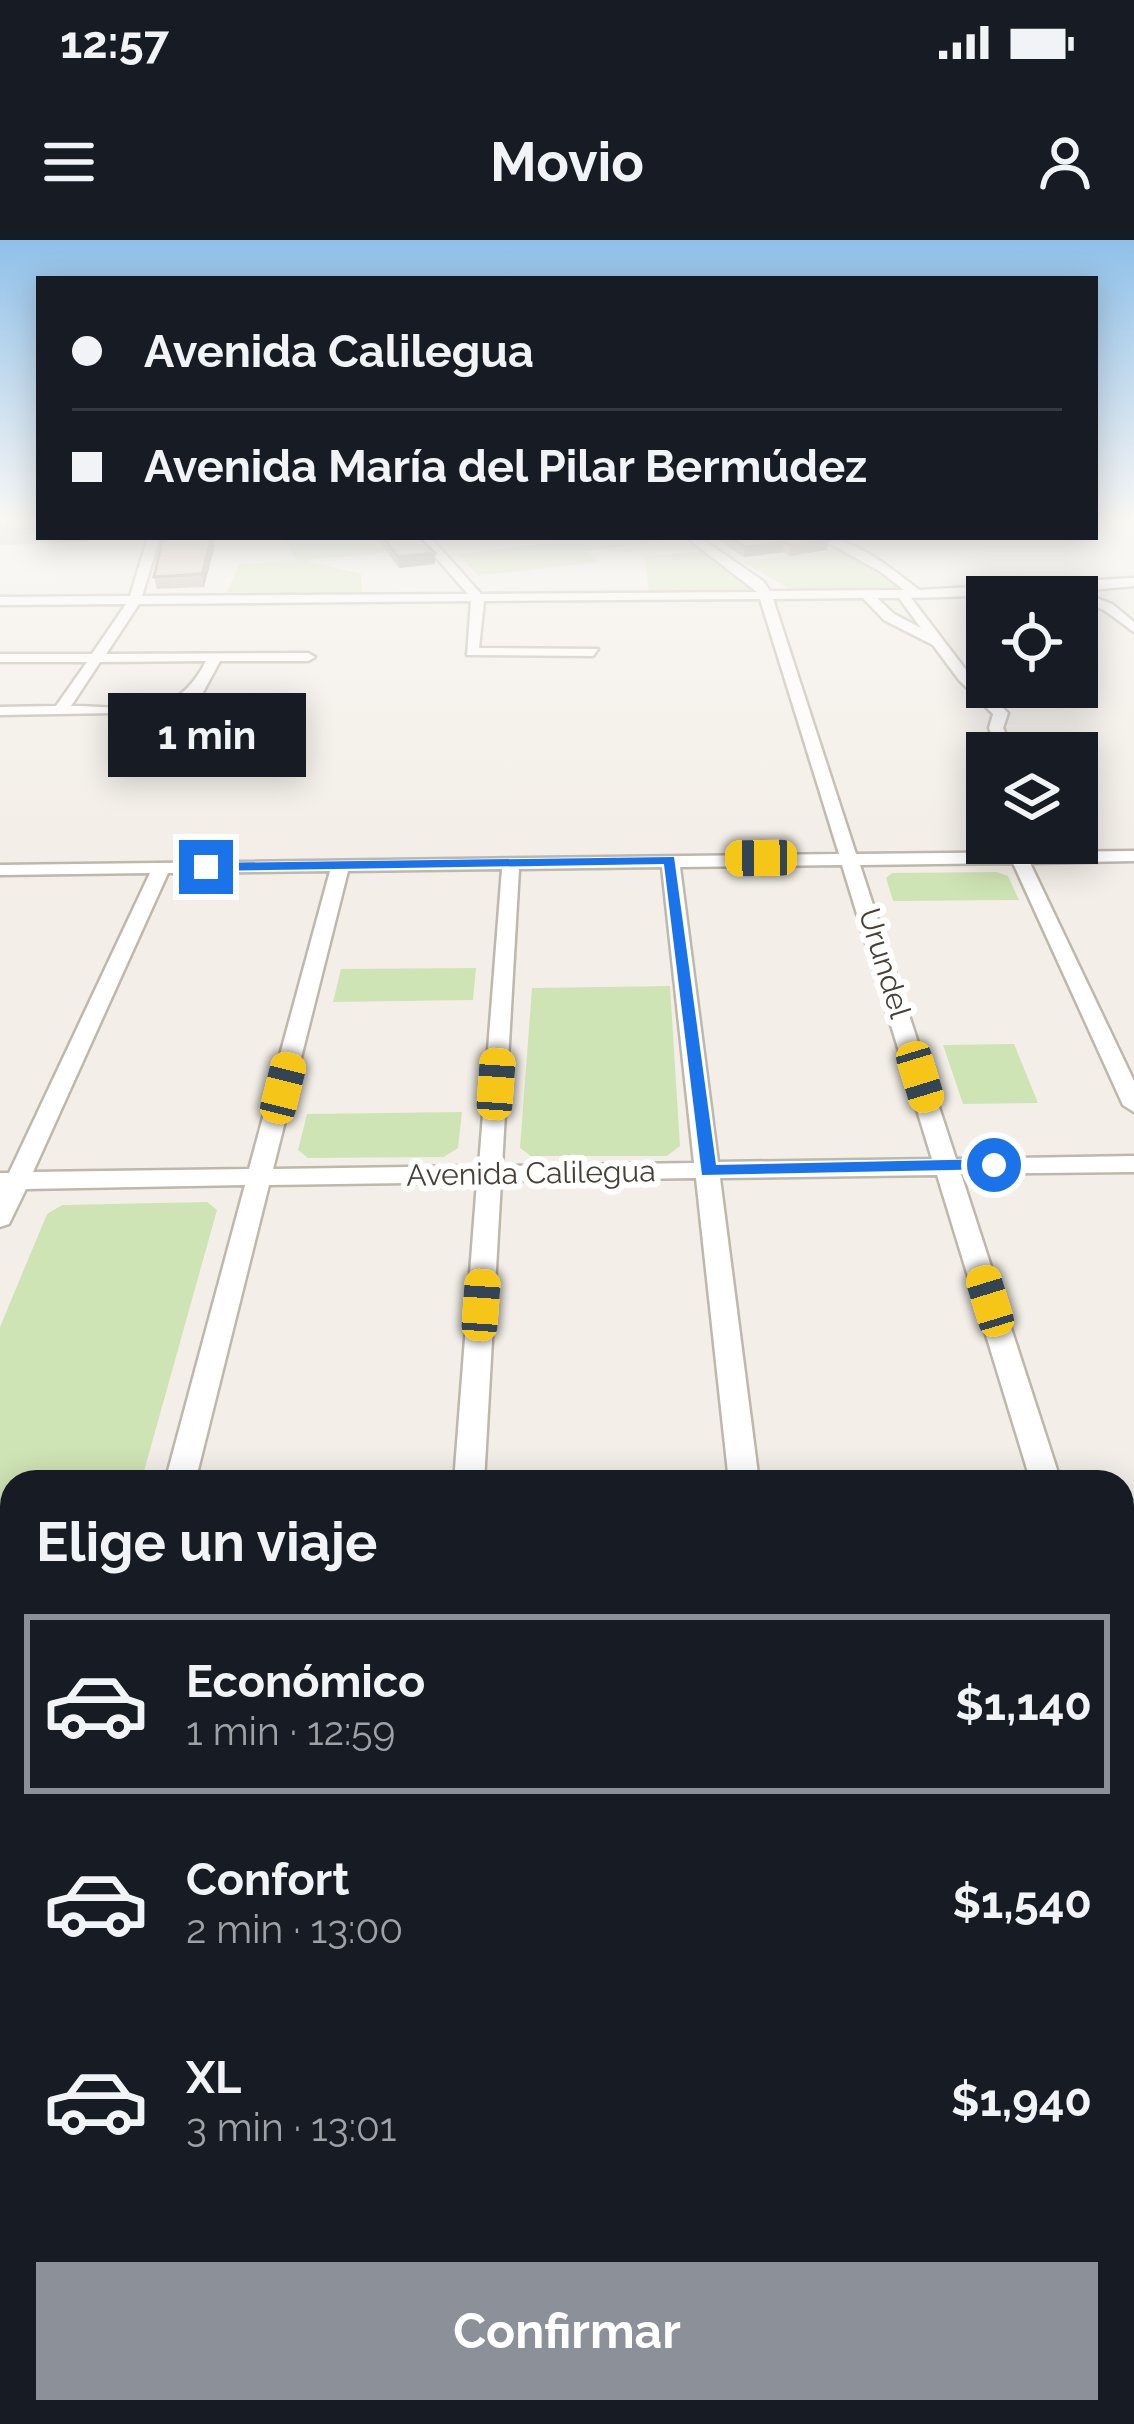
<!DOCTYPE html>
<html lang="es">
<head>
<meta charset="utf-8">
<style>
  :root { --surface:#171b24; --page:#242831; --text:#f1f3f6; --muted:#9ea1a6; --line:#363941; --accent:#8c9099 }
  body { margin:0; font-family:Raleway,sans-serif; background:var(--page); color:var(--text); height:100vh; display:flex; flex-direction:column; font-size:45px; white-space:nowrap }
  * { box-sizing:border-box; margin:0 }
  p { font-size:39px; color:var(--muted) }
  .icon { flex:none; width:66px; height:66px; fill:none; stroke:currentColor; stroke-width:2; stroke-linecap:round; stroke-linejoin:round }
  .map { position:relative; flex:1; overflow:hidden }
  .side { position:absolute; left:0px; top:1230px; width:1134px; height:954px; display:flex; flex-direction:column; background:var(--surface); border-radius:36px 36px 0 0; box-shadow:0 6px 30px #0003 }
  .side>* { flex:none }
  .hud { position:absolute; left:36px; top:36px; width:1062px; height:264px; border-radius:0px; box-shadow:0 6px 30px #0003; display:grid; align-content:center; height:264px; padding:0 36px; background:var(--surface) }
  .controls { position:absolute; left:966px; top:336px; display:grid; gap:24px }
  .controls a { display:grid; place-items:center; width:132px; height:132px; border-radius:0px; background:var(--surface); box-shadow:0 6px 30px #0003; font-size:60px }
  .end { position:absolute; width:54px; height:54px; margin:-27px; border:15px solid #1a73e8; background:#fff; box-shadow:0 0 0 6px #fff }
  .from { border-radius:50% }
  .bubble { position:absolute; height:84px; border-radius:0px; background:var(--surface); box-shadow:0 6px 30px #0003; font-size:39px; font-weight:700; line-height:84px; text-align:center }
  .car { position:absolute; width:36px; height:72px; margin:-36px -18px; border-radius:15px; box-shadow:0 0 9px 3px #0007; background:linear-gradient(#f5c518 24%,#345 0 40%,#f5c518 0 76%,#345 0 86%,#f5c518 0) }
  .hud b { display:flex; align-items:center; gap:42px; height:114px; font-size:45px }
  .hud b+b { border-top:3px solid var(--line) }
  .hud i { width:30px; height:30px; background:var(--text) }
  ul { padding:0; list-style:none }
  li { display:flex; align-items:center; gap:36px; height:180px; margin:0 24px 18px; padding:0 12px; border:6px solid transparent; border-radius:0px }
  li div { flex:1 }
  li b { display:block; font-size:45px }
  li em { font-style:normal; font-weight:700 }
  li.selected { border-color:var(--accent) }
  li>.icon { width:108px; height:108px; stroke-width:1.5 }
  h2 { padding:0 36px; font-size:54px; line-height:144px }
  .action { display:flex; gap:24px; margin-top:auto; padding:24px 36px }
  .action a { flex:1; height:138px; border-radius:0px; background:var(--accent); color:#fff; font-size:48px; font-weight:700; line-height:138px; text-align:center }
  .status { display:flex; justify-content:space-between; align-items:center; height:84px; padding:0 60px; background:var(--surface); direction:ltr }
  .status svg { height:33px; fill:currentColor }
  header { display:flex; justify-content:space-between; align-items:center; height:156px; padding:0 36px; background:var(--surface); font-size:54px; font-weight:700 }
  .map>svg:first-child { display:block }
  .green { fill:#cfe4b4 }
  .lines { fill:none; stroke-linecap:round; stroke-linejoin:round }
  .street-casing { stroke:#beb7ab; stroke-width:5 }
  .street { fill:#fff; fill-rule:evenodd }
  .wall { fill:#b6afa3 }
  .shaded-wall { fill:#948e85 }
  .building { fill:#d4cbbe; stroke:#948e85; stroke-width:3 }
  .route { fill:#1a73e8 }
  .labels { text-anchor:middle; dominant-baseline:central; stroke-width:12; stroke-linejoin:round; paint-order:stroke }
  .street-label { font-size:30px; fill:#464037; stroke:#fff }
</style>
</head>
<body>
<div class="status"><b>12:57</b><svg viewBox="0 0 49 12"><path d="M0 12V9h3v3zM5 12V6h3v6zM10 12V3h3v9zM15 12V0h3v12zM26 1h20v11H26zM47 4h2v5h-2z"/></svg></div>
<header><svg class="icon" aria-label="menu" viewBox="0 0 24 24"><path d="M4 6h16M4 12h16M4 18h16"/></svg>Movio<svg class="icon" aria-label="person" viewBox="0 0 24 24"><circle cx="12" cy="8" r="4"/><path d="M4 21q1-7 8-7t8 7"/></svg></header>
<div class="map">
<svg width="1134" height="2184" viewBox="0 0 1134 2184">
  <rect width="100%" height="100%" fill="#f3efe8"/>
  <path class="green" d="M 282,297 L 408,297 L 421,310 L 303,320 L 361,334 L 362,354 L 227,352 L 239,325 L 296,320 Z
    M 565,297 L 680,297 L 683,299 L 585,311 L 599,322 L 478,336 L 458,314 L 568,300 Z
    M 838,310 L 898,346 L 891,352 L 797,353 L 743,322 Z
    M 701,311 L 756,347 L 751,352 L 649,352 L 644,317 Z
    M 997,632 L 1008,636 L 1019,660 L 893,661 L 886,638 L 892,633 Z
    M 476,728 L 473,760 L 333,762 L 341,729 Z
    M 670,746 L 680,906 L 667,916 L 531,916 L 520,908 L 532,748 Z
    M 1014,804 L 1038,863 L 963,864 L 943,805 Z
    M 462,872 L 458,908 L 444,917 L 308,918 L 298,910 L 307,874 Z
    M 207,962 L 217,970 L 141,1242 L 12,1242 L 12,1523 L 0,1523 L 0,1087 L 47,974 L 62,965 Z"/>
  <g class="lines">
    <g class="street-casing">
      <path id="street" d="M 148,297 L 160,297 L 142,356 L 468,354 L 418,297 L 430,297 L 481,354 L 757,352 L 686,297 L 699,297 L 763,341 L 770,351 L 904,350 L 881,332 L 818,297 C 854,297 892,329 919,350 L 1134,338 L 1134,346 L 1078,351 L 1112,364 L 1134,382 L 1134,392 L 1104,370 L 1062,353 L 911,358 L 969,434 L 1008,473 L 1003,488 L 1015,513 L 999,513 L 989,488 L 993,474 L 959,440 L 933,405 L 884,380 L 863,358 L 773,359 L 856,614 L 1134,611 L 1134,621 L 1030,623 L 1134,841 L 1134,872 L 1123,865 L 1013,623 L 860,625 L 956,919 L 1134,916 L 1134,932 L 961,934 L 1061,1242 L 1031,1242 L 937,935 L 720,938 L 759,1242 L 729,1242 L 696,938 L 501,941 L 484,1242 L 454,1242 L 477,942 L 269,945 L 195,1242 L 165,1242 L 245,945 L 26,949 L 9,984 L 0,987 L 0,933 L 9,933 L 150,633 L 0,635 L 0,625 L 839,614 L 760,359 L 484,361 L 479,408 L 598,409 L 593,416 L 467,415 L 471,361 L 139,364 L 106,414 L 308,413 L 315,417 L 308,421 L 220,421 L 201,456 L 173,472 L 0,475 L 0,467 L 56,466 L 87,422 L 0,422 L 0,414 L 92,414 L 126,364 L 0,365 L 0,357 L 130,356 ZM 877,358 L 899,358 L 921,388 L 894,374 ZM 206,421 C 175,483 132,466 71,466 L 100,422 ZM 842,625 L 932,919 L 718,922 L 680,627 ZM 662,627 L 694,923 L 502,926 L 519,629 ZM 502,629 L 479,926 L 273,929 L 348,631 ZM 330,631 L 249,929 L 33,932 L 168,633 Z
        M 1122,1470 L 1134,1475 L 1134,1544 L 1122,1539 Z
        M 1122,1548 L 1134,1548 L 1134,1584 L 1122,1584 Z
        M 0,1550 L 12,1550 L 12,1586 L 0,1586 Z
        M 12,1874 L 12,1959 L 0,1964 L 0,1878 Z
        M 390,2172 L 438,2172 L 437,2184 L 389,2184 Z
        M 828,2172 L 876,2172 L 877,2184 L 829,2184 Z"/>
    </g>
    <use href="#street" class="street"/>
  </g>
  <path class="wall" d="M 0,282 L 39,282 L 39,297 L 90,297 L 87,302 L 0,305 Z
    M 163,297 L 214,297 L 215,305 L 204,347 L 157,349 L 154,337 Z
    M 376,297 L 419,297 L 435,324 L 399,328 Z
    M 714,297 L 823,297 L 828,300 L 827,310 L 789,316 L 783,312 L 744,317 Z"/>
  <path class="shaded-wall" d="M 212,297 L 215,305 L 204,347 L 202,334 Z
    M 828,300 L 827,310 L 789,316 L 791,305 Z
    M 784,302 L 783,312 L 744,317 L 745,307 Z
    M 435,313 L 435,324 L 399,328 L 398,317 Z"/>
  <path class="building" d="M 0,282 L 39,282 L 39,288 L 0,289 Z
    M 163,297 L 212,297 L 202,334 L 154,337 Z
    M 383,297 L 419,297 L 435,313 L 398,317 Z
    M 730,297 L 823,297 L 828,300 L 791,305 L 784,302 L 745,307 Z"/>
  <linearGradient id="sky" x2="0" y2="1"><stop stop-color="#8fc0e9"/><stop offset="0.48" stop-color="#faf8f5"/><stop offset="1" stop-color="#faf8f5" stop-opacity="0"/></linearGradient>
  <rect width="1134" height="587" fill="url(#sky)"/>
  <path class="route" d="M 674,617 L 716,925 L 994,919 L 1001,921 L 1001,929 L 702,935 L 664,624 L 206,631 L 199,627 L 206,623 Z"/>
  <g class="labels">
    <g class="street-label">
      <text transform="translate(885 723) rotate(73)">Urundel</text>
      <text transform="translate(531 933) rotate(-1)">Avenida Calilegua</text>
    </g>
  </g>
</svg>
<div class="controls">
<a><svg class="icon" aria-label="locate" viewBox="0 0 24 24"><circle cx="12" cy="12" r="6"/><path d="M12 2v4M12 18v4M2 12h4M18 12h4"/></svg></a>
<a><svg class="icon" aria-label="layers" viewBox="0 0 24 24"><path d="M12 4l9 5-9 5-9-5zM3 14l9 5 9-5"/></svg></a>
</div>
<i class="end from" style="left:994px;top:925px"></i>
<i class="end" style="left:206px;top:627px"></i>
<div class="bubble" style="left:108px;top:453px;width:198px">1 min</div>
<i class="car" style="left:761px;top:618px;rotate:269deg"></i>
<i class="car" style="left:920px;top:837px;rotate:163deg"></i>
<i class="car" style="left:496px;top:844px;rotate:4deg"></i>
<i class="car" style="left:283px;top:848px;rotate:14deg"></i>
<i class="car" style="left:990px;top:1061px;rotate:343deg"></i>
<i class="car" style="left:481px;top:1065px;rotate:4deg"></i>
<div class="hud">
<b><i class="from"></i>Avenida Calilegua</b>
<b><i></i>Avenida María del Pilar Bermúdez</b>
</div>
<section class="side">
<h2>Elige un viaje</h2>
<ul>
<li class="selected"><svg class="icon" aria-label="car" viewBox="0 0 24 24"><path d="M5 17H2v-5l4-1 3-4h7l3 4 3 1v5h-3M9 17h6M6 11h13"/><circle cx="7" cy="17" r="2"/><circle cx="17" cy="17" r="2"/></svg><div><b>Económico</b><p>1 min · 12:59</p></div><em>$1,140</em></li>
<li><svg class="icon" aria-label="car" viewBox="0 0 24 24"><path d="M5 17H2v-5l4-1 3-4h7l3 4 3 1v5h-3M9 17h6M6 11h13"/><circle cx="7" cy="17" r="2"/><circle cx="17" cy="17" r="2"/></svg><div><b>Confort</b><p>2 min · 13:00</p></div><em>$1,540</em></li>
<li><svg class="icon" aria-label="car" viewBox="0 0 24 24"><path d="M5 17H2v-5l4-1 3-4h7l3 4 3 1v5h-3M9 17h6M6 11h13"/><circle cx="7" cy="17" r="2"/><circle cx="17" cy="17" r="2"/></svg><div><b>XL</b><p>3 min · 13:01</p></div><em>$1,940</em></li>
</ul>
<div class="action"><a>Confirmar</a></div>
</section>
</div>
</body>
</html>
